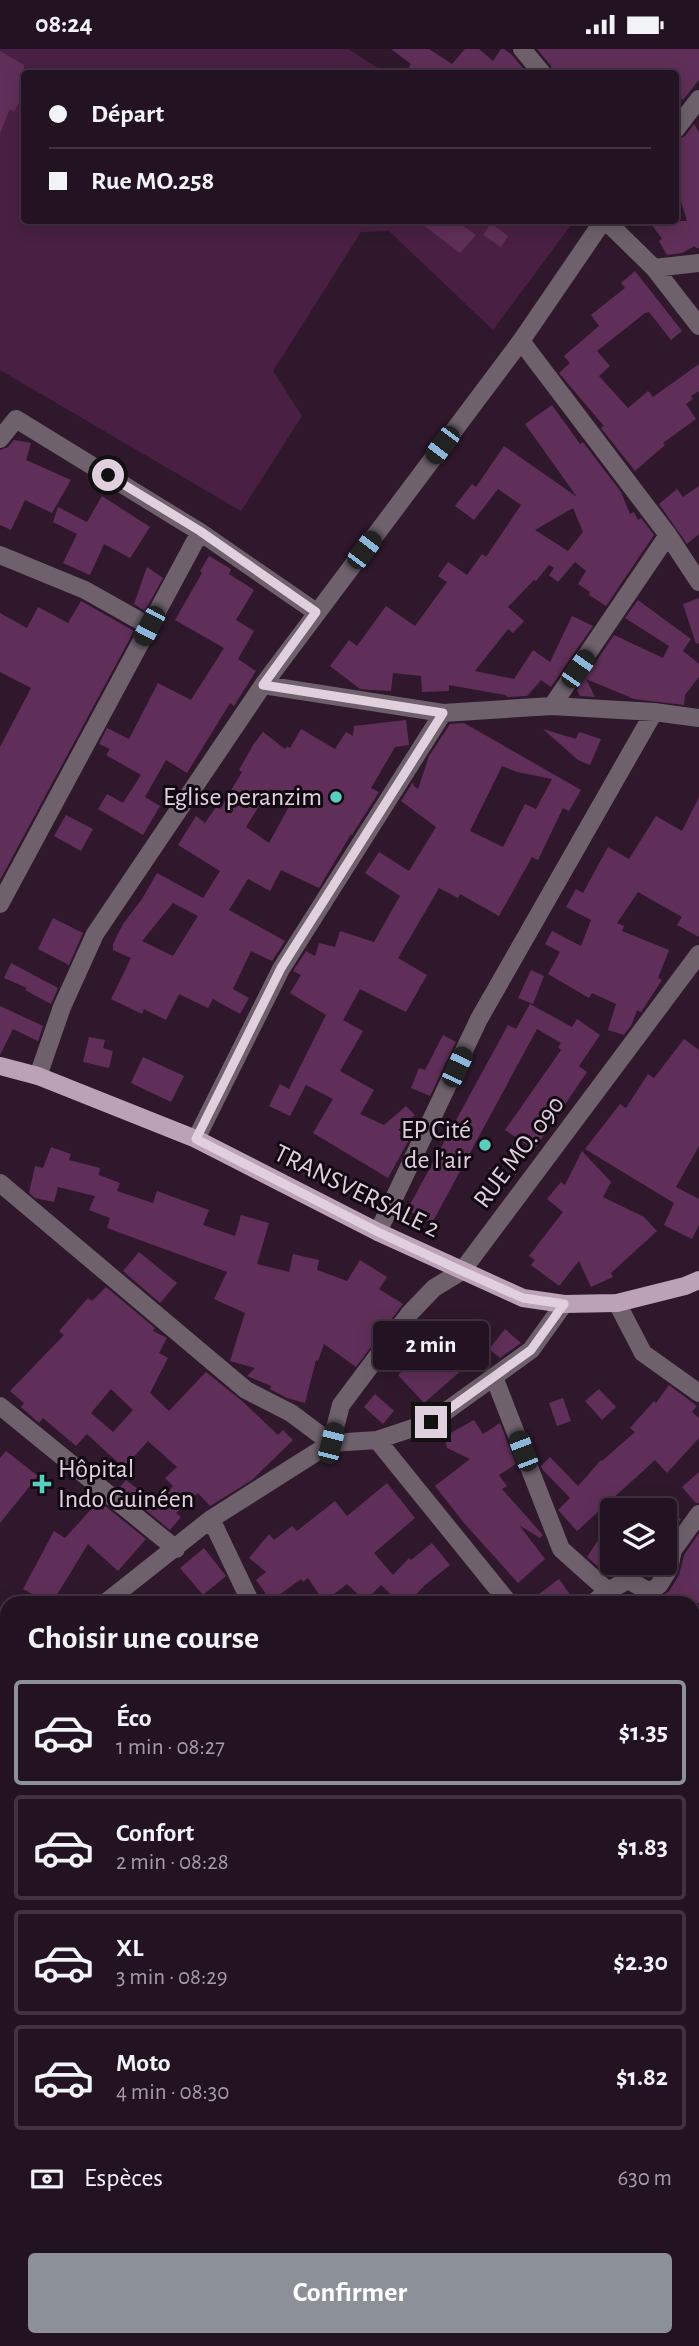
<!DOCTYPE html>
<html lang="fr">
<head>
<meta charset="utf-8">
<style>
  :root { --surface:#231221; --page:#2b1b2a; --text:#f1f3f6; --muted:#a39ea5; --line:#40323f; --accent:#8c9099 }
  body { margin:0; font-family:"Alegreya Sans",sans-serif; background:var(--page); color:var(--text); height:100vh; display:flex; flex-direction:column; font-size:26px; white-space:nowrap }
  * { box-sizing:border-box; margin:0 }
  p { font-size:23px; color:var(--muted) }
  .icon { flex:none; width:38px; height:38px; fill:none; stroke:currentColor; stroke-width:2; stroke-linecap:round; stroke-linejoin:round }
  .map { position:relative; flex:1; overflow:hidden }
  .details { position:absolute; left:0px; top:1547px; width:700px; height:751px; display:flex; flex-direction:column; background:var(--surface); border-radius:21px 21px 0 0; box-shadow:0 4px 18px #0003,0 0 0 2px var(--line) }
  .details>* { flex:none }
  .banner { position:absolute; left:21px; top:21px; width:658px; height:154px; border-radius:7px; box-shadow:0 4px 18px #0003,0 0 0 2px var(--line); display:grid; align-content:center; height:154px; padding:0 28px; background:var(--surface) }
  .buttons { position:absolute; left:600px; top:1449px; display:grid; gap:14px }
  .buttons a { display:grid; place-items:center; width:77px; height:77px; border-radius:7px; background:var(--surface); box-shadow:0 4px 18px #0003,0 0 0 2px var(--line); font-size:35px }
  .end { position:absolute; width:32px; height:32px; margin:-16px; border:9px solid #e0d0dd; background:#111; box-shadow:0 0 0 4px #111 }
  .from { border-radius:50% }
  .bubble { position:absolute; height:49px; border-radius:7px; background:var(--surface); box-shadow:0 4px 18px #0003,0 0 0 2px var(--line); font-size:23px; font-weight:700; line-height:49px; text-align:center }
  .car { position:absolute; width:21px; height:42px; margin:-21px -10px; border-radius:9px; box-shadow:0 0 5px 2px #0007; background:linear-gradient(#222 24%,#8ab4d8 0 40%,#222 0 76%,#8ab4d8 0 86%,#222 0) }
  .banner b { display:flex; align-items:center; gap:24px; height:66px; font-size:26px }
  .banner b+b { border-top:2px solid var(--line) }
  .banner i { width:18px; height:18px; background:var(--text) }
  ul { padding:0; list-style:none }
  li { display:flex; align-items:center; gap:21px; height:105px; margin:0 14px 10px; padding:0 14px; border:4px solid var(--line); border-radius:7px }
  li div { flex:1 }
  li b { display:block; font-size:26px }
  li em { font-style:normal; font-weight:700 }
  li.on { border-color:var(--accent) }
  li>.icon { width:63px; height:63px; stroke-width:1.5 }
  h2 { padding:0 28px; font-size:32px; line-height:84px }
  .pay { display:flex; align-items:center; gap:18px; height:77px; padding:0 28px; font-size:26px }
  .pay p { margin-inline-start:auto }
  .primary-button { display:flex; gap:14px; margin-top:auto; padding:14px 28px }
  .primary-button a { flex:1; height:80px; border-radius:7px; background:var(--accent); color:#fff; font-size:28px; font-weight:700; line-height:80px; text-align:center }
  .status { display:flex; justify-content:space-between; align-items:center; height:49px; padding:0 35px; background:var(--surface); direction:ltr }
  .status svg { height:19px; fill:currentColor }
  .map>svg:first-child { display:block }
  .green { fill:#492043 }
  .building { fill:#602f59; fill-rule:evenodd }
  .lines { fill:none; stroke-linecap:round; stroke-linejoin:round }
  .minor { stroke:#6e616c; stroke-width:18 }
  .major { stroke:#bca2b7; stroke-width:18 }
  .route { stroke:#e0d0dd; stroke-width:9 }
  .poi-dot { fill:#59cebe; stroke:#110710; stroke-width:2.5 }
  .labels { text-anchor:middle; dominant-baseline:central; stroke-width:6; stroke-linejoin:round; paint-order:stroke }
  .poi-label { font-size:26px; fill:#e0d0dd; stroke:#110710; text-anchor:end }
  .street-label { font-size:26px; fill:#e0d0dd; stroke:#110710 }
</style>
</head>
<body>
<div class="status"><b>08:24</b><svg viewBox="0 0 49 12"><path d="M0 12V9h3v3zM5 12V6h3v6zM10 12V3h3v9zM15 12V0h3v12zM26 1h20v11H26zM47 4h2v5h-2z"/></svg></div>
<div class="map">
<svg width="699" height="2297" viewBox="0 0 699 2297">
  <rect width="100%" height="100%" fill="#2f182c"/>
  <path class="green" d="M 0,0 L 348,0 L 386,24 L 24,24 L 24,172 L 574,172 L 493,281 L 389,182 L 361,183 L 273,322 L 302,367 L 241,462 L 0,321 Z"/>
  <path class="building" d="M 391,0 L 429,0 L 452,15 L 465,0 L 479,0 L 493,12 L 501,0 L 504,0 L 512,6 L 522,18 L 518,24 L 405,24 L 411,15 Z
    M 537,0 L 699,0 L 699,31 L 683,51 L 676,45 L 676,24 L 553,24 L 551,17 Z
    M 0,2 L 24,16 L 24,44 L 14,63 L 10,60 L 0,84 Z
    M 694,75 L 699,83 L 699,199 L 696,199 L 695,197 L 682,204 L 667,206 L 659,192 L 662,190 L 649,172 L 687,172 L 676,136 L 676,91 L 685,87 Z
    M 418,172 L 457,172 L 476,186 L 460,204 Z
    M 491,174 L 508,187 L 501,198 L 483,186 Z
    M 635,222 L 682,282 L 671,291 L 649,263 L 645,264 L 597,302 L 610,317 L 599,327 L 628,359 L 648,342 L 653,348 L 699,315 L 699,342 L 691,347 L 693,350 L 686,355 L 696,370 L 663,394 L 665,396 L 635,422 L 601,379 L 604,377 L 559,324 L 570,314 L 564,307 L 599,277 L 591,266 L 625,239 L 621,234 Z
    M 552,356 L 580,395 L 583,393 L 621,443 L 630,465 L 634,463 L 638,471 L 641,469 L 654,486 L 606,557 L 589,546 L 590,543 L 578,535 L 586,522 L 575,513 L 558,533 L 549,526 L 554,519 L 549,516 L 536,532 L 534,531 L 508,558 L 524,572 L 513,584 L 508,580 L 475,622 L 514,630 L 533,601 L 550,613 L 572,567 L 593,577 L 551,638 L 541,631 L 527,647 L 508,648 L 505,646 L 449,636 L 449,642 L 422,643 L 421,627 L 393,624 L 391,642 L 370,641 L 360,640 L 330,617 L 349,591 L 357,597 L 386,557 L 415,577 L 447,533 L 438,527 L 448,513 L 467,526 L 482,505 L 486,508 L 521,456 L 498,440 L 474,471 L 455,457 L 472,435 L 476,438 L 504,397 L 577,448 L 525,375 ZM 573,459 L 583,483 L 568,502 L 535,481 Z
    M 14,391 L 31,394 L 26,411 L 71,431 L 52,464 L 25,451 L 11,481 L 0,476 L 0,401 L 8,398 Z
    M 699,437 L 699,485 L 687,495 L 659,455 L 677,440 L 683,448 Z
    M 102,447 L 150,478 L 130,509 L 104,495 L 90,526 L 63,514 L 77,485 L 53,473 L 58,458 L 87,473 Z
    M 209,507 L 231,520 L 229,525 L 254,541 L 236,571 L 254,582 L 238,610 L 256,622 L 234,657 L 230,654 L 187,724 L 166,711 L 145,748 L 160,757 L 143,786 L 98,760 L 107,745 L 123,754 L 141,726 L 106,706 L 110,700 L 99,695 L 107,679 L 129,690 L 158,634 L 191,651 L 224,599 L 175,571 L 202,524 L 200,522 Z
    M 147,518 L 163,529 L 145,562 L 134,555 Z
    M 699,549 L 699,594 L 696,595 L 683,555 Z
    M 638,551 L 691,590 L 683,602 L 699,615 L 699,628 L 685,646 L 684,656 L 634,650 L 586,630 L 595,648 L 580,647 L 577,641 L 614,586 L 663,609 L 669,597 L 625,569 Z
    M 81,552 L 134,582 L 0,831 L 0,698 L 31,639 L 0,623 L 0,564 L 27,579 L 38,558 L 68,574 Z
    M 406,671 L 409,696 L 395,698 L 371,739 L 379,743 L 352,786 L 351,785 L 319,839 L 281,821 L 270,842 L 248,830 L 229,861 L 285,892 L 272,912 L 251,902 L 233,940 L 249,949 L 240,965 L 213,950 L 208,959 L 179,945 L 166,971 L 144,960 L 142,965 L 111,950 L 131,909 L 113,901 L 113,895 L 123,875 L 142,850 L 157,824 L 203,849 L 220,822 L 178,796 L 196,767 L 205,774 L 216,758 L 220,760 L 242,723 L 239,721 L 253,696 L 263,683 L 285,700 L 287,697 L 290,699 L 301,680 L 335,700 L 346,683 L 353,687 L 354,677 ZM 270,740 L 292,752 L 269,794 L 246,778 ZM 173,854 L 198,867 L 173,907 L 142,892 Z
    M 464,674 L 581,741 L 569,762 L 563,759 L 538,811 L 532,808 L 499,867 L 460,845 L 458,849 L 439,839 L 398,909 L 427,926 L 406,963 L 360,940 L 343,971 L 363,982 L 340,1022 L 374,1041 L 360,1065 L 384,1076 L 406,1057 L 415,1066 L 398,1081 L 411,1087 L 388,1129 L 313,1084 L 333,1050 L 306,1036 L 290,1067 L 269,1057 L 280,1035 L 289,1040 L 326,966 L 290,944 L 301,926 L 293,922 L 306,902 L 315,907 L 319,894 L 335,898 L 340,882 L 374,893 L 400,847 L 365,824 L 379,803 L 409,822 L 436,778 L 401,752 L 413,733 L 414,737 L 418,740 L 429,707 L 450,675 ZM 502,717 L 517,723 L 552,730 L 536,760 L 525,755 L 503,798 L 470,782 Z
    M 543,680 L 576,690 L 579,683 L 601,690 L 590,716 L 578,711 Z
    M 699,748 L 699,888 L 677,876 L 682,868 L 638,843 L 617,874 L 624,877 L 622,882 L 669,901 L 658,929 L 662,931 L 641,963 L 637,961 L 632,975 L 624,986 L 608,981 L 616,955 L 592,944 L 589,949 L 548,925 L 560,903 L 545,895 L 552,882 L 581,897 L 591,871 L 566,858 L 576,840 L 583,844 L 608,798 L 629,810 L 656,767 L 682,782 Z
    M 66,766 L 93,780 L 81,802 L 54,787 Z
    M 53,869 L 83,884 L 69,916 L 38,900 Z
    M 11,914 L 58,939 L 51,955 L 25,941 L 27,939 L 4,929 Z
    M 531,921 L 544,927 L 533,955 L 518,949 Z
    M 530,955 L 572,978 L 577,970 L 600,986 L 579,1017 L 587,1023 L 534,1101 L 505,1081 L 561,1001 L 558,998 L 561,994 L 537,980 L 432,1174 L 407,1161 L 508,976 L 516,980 Z
    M 0,957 L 43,977 L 38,992 L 13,980 L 0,1006 Z
    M 443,986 L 456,993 L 430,1047 L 411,1039 L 419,1019 L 425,1021 Z
    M 89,988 L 105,991 L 103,999 L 113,1002 L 109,1019 L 83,1013 Z
    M 684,990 L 699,1001 L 699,1097 L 676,1138 L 699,1150 L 699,1176 L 692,1190 L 664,1176 L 674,1154 L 585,1100 L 620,1055 L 626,1059 L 648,1025 L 654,1029 Z
    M 143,1008 L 184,1027 L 171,1053 L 131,1034 Z
    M 51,1098 L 71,1105 L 69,1111 L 100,1119 L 99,1126 L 120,1134 L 117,1142 L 153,1154 L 157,1142 L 209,1161 L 203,1176 L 235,1187 L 241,1166 L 269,1174 L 257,1215 L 289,1223 L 293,1205 L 319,1211 L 317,1221 L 347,1232 L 360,1211 L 387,1228 L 379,1240 L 403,1255 L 356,1318 L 324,1295 L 318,1312 L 316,1311 L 305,1354 L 287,1349 L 270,1340 L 271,1337 L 247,1327 L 255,1319 L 230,1312 L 245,1264 L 214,1250 L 227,1223 L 107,1179 L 110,1169 L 89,1161 L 95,1147 L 58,1138 L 54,1153 L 35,1149 L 29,1144 L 35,1117 L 43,1119 Z
    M 582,1102 L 611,1133 L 603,1148 L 644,1168 L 657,1182 L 611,1224 L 613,1228 L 591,1238 L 579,1212 L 559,1237 L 531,1216 L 535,1211 L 529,1207 L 563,1163 L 547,1150 L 561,1133 L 565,1136 Z
    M 139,1203 L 177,1234 L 160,1254 L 123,1222 Z
    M 106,1238 L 155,1279 L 153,1282 L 167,1289 L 159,1304 L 168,1309 L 150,1344 L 169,1362 L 206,1323 L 242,1352 L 278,1386 L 283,1381 L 293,1391 L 252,1431 L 210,1457 L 198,1444 L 176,1464 L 181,1468 L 170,1481 L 119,1439 L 126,1431 L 159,1456 L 173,1437 L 165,1429 L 177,1418 L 148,1392 L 124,1419 L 87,1385 L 76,1397 L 43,1369 L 39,1374 L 21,1358 L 24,1354 L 10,1342 L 64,1286 L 59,1282 L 88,1249 L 92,1252 ZM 111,1340 L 133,1361 L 113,1383 L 91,1364 Z
    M 505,1280 L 521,1294 L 500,1309 L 489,1300 Z
    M 469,1282 L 486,1300 L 424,1354 L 398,1326 L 436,1292 L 446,1304 Z
    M 669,1336 L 697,1357 L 692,1363 L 699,1369 L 699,1389 L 667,1424 L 655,1411 L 577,1482 L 558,1461 L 570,1449 L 543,1421 L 541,1417 L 550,1408 L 578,1437 L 601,1411 L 602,1412 L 635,1383 L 630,1379 L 654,1352 L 656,1354 Z
    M 599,1340 L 616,1358 L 602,1371 L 585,1352 Z
    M 375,1345 L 394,1362 L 383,1375 L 364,1358 Z
    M 563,1349 L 571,1372 L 557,1377 L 549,1354 Z
    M 474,1371 L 483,1385 L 500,1374 L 516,1415 L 499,1426 L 507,1437 L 502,1440 L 543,1486 L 540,1489 L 519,1476 L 545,1510 L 518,1534 L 464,1474 L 435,1437 L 470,1410 L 447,1399 L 445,1390 L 447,1386 Z
    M 6,1402 L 38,1427 L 0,1474 L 0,1409 Z
    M 699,1423 L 699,1454 L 696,1454 L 682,1438 Z
    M 387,1434 L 415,1469 L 374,1504 L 393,1526 L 409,1509 L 411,1511 L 432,1494 L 450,1516 L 425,1536 L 408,1554 L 400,1554 L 381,1536 L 365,1552 L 347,1535 L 324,1553 L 308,1529 L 303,1533 L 301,1530 L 271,1552 L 256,1531 L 266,1523 L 249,1509 L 269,1485 L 274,1491 L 292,1477 L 297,1482 L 335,1452 L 347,1467 Z
    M 96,1455 L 103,1461 L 105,1457 L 146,1490 L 118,1522 L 88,1495 L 52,1554 L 48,1554 L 23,1540 L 54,1482 L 65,1489 Z
    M 665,1459 L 681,1470 L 665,1493 Z
    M 612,1470 L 612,1517 L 607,1525 L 587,1508 Z
    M 699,1484 L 699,1554 L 652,1554 L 669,1542 L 679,1526 L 684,1506 Z
    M 204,1499 L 226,1527 L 203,1546 L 180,1519 Z
    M 639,1514 L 659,1514 L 649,1529 L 636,1523 Z
    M 559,1530 L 576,1554 L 527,1554 Z"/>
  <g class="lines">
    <path class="minor" d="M 522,0 L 542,24
      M 676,80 L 699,50
      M 606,172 L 654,219 L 699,277
      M 654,219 L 699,214
      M 521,292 L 668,486 L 699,533
      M 0,390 L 16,370 L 200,483 L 0,855
      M 200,483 L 316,563
      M 0,506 L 85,541 L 149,577
      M 263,636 L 443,664 L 552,657 L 654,663 L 699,669
      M 552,657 L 668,486
      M 38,1027 L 62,958 L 95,885 L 263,636 L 521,292 L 603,172
      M 196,1090 L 281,920 L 443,664
      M 0,1134 L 246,1341 L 291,1364 L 331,1394 L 341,1356 L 410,1264 L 434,1239 L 462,1222 L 699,905
      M 378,1183 L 479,970 L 654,663
      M 617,1254 L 643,1304 L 699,1344
      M 494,1328 L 561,1500 L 608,1542 L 593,1554
      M 0,1357 L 176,1500
      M 377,1391 L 509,1554
      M 211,1470 L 251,1554
      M 608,1542 L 628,1531 L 650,1543 L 659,1536 L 669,1520 L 673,1501 L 699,1465
      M 105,1554 L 211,1470 L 331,1394 L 377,1391 L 431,1373 L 531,1301 L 564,1255
      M 0,1634 L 7,1629
      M 0,1687 L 7,1695
      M 693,1777 L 699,1784
      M 693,1802 L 699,1797
      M 0,1952 L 7,1947
      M 693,2072 L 699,2070
      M 0,2086 L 7,2092
      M 693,2206 L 699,2166
      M 0,2214 L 7,2208
      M 252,2297 L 260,2291
      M 675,2297 L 676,2291"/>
    <path class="major" d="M 0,1017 L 38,1027 L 196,1090 L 378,1183 L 523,1249 L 564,1255 L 617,1254 L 685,1237 L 699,1231"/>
  </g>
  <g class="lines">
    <path class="route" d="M 108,426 L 200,482 L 316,563 L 263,636 L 443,664 L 281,919 L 196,1090 L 378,1183 L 462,1222 L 523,1249 L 564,1255 L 531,1301 L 431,1373"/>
  </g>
  <g class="poi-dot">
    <circle cx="336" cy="748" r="7"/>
    <circle cx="485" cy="1096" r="7"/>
    <path d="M38.5 1424.5h7v7h7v7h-7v7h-7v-7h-7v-7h7z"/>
  </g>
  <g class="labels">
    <g class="poi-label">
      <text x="322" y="748">Eglise peranzim</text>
      <text x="471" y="1081">EP Cité<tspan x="471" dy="30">de l'air</tspan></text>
      <text x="58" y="1420" text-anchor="start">Hôpital<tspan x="58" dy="30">Indo Guinéen</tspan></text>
    </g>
    <g class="street-label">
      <text transform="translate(519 1103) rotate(-53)">RUE MO. 090</text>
      <text transform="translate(357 1142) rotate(26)">TRANSVERSALE 2</text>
    </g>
  </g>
</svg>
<div class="buttons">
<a><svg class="icon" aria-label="layers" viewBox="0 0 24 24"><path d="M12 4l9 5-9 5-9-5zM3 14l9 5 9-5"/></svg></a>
</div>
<i class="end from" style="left:108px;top:426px"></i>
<i class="end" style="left:431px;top:1373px"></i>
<div class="bubble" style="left:373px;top:1272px;width:116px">2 min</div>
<i class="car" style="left:442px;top:396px;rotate:217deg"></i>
<i class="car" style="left:364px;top:501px;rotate:37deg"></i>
<i class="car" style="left:149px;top:577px;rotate:208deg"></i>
<i class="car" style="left:578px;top:620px;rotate:35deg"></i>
<i class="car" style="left:457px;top:1018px;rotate:25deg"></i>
<i class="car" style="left:331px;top:1394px;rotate:14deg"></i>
<i class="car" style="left:523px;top:1402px;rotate:339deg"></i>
<div class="banner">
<b><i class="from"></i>Départ</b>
<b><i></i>Rue MO.258</b>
</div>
<section class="details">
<h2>Choisir une course</h2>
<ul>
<li class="on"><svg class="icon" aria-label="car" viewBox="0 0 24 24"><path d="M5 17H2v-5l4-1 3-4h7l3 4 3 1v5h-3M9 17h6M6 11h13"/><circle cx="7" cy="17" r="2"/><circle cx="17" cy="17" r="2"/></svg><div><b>Éco</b><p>1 min · 08:27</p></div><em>$1.35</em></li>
<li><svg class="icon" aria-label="car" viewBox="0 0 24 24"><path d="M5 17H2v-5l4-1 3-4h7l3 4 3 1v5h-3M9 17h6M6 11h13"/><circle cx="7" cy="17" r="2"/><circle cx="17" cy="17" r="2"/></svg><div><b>Confort</b><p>2 min · 08:28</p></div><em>$1.83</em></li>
<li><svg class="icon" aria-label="car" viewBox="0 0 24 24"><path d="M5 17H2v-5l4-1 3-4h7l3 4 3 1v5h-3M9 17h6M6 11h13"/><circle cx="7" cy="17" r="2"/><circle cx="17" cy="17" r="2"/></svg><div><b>XL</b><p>3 min · 08:29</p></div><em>$2.30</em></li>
<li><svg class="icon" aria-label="car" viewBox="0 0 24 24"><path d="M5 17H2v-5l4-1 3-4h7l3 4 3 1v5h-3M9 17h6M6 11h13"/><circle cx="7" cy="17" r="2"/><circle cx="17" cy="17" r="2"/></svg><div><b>Moto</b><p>4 min · 08:30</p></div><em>$1.82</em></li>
</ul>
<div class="pay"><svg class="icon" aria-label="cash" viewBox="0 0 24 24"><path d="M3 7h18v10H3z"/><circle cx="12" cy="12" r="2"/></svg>Espèces<p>630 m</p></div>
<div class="primary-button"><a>Confirmer</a></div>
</section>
</div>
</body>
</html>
